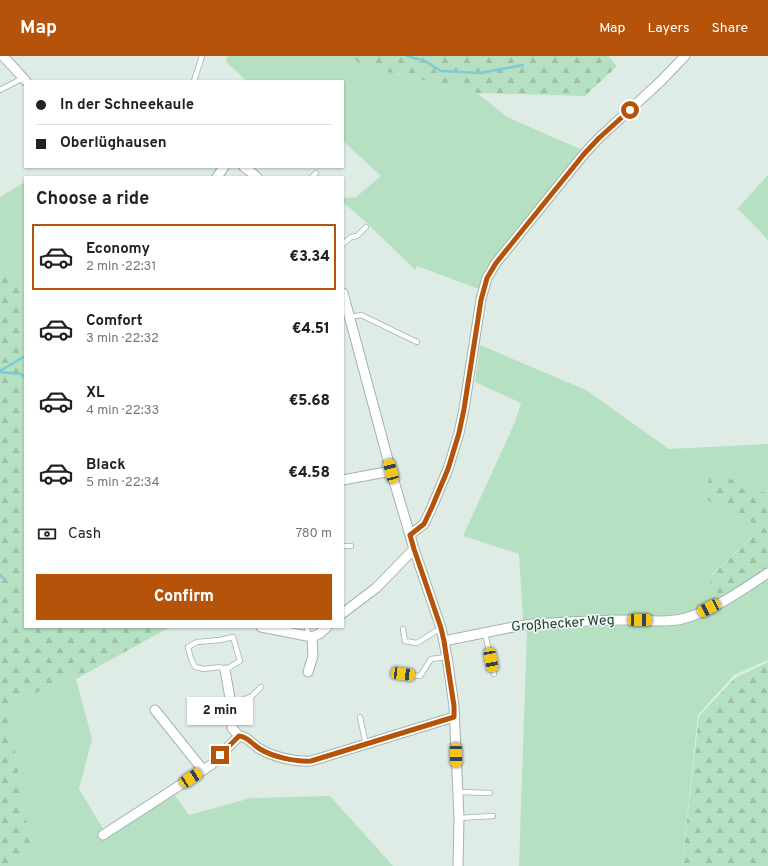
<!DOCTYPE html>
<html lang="en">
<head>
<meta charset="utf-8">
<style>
  :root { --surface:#fff; --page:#f2f2f2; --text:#222; --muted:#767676; --line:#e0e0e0; --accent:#b45309 }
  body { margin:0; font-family:Overpass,sans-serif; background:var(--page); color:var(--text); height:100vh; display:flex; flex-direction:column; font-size:15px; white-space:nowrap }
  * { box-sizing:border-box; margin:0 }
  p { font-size:13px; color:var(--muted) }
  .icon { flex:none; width:22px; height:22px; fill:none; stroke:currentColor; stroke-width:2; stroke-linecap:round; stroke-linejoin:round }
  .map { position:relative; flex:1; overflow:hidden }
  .drawer { position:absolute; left:24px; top:120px; width:320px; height:452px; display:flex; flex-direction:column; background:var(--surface); border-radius:0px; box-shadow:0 1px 3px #0004 }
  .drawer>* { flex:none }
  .top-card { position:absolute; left:24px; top:24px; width:320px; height:88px; border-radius:0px; box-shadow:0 1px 3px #0004; display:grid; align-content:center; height:88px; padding:0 12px; background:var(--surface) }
  .end { position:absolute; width:18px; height:18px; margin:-9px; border:5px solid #b45309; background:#fff; box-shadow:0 0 0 2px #fff }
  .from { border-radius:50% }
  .bubble { position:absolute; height:28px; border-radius:0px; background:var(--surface); box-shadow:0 1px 3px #0004; font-size:13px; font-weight:800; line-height:28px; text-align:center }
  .car { position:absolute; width:12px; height:24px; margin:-12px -6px; border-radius:5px; box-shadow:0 0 3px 1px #0007; background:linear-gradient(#f5c518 24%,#345 0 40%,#f5c518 0 76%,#345 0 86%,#f5c518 0) }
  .top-card b { display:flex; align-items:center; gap:14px; height:38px; font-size:15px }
  .top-card b+b { border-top:1px solid var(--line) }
  .top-card i { width:10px; height:10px; background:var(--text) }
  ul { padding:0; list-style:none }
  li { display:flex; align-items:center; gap:12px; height:66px; margin:0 8px 6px; padding:0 4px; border:2px solid transparent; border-radius:0px }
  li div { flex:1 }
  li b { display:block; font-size:15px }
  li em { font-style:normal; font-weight:800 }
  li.selected { border-color:var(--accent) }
  li>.icon { width:36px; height:36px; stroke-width:1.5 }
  h2 { padding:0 12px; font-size:18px; line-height:48px }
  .pay { display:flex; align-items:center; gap:10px; height:44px; padding:0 12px; font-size:15px }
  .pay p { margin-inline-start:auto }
  .primary-button { display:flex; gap:8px; margin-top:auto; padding:8px 12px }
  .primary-button a { flex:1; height:46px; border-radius:0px; background:var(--accent); color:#fff; font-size:16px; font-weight:800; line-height:46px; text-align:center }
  header { display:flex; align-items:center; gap:24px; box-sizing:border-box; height:56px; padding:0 20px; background:var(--accent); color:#fff }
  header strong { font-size:19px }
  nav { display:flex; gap:22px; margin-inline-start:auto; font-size:14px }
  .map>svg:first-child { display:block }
  .grass { fill:#b5e0c1 }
  .forest { fill:url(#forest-firs) }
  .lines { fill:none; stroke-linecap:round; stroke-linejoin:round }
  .stream { stroke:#80c9d7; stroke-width:2.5 }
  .service-casing { stroke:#a1b4ad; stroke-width:6 }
  .minor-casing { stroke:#a1b4ad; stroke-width:11 }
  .service { stroke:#fff; stroke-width:4.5 }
  .minor { stroke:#fff; stroke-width:9 }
  .route { stroke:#b45309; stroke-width:5 }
  .labels { text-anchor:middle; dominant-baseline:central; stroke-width:3; stroke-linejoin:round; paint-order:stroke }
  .street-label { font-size:14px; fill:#1e3d35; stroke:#eff8f4 }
</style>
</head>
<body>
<header>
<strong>Map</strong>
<nav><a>Map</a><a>Layers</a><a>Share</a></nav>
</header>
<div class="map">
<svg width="768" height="810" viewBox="0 0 768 810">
  <defs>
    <pattern id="forest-firs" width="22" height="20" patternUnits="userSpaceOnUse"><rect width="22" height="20" fill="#b5e0c1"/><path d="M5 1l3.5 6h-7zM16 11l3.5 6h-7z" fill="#9bc1a6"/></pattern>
  </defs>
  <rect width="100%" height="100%" fill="#dfece6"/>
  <path class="grass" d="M 228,0 L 351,0 L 362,10 L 477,37 L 507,61 L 582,94 L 497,199 L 483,218 L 479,233 L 417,210 L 415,214 L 366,166 L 343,146 L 343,142 L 356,141 L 381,120 L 343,85 L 343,25 L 247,25 L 226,6 Z
    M 768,119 L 768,184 L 739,154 L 736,154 Z
    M 25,126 L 25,228 L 0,212 L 0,141 Z
    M 480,289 L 586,334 L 669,393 L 768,388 L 768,438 L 712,416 L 705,442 L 762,472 L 710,520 L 713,546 L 679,561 L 597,561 L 523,564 L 519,498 L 463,480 L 515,366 L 521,347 L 475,326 Z
    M 768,524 L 768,604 L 734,619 L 698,659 L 682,810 L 519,810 L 527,573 L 682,568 Z
    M 68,619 L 76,623 L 92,683 L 79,733 L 108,781 L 173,737 L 189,759 L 251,742 L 330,740 L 393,810 L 14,810 L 30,787 L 8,653 Z"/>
  <path class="forest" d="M 351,0 L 608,0 L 617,10 L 585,40 L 477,37 L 362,10 Z
    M 0,212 L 25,228 L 25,571 L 170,571 L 76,623 L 68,619 L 8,653 L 30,787 L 14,810 L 0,810 Z
    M 711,415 L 768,438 L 768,513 L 745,529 L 713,546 L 710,521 L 762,472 L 704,442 Z
    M 768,606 L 768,810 L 682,810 L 699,660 L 735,622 Z"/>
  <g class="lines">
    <path class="stream" d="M 407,0 L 425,5 L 441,15 L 481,17 L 523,9
      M 0,315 L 25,300
      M 0,316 L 21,318 L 25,321
      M 0,519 L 3,522"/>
    <g class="service-casing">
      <path id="service" d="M 194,25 L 202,0
        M 0,34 L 23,22
        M 312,121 L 316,117
        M 343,188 L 351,181 L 357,180 L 366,171
        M 350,261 L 361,259 L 417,286
        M 343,490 L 351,490
        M 307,571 L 308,580
        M 403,573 L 405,585 L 417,587 L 441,572
        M 485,577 L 494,618
        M 233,581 L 240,605 L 225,614 L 220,611 L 204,613 L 195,611 L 191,603 L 188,591 L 197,586 L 220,584 Z
        M 403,618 L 420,620 L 431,603 L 447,601
        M 231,648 L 252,640 L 261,631
        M 360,661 L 366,689
        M 458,736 L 490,737
        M 459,762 L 493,760"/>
    </g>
    <g class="minor-casing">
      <path id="minor" d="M 3,0 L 26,25
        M 244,111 L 257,121
        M 217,121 L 224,111
        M 343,237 L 391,415 L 414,493 L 441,572 L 447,601 L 454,650 L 459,762 L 458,810
        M 343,424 L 391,415
        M 410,479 L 424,468 L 432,451 L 448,413 L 459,377 L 464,353 L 481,243 L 487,222 L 496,207 L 584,98 L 599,82 L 661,25 L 685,0
        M 343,557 L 376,532 L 414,493
        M 261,571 L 312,581 L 319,578 L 327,571
        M 444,585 L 518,570 L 533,568 C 565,566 596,564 628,564 C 646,564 665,567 682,563 C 712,556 743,533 768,517
        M 225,614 L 231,648 L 232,672 L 239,680
        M 308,616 L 313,600 L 312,581
        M 155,654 L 203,714
        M 103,779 L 211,709 L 239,680 C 249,681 251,688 260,693 C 273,701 296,706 311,705 L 454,661"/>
    </g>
    <use href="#service" class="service"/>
    <use href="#minor" class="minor"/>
  </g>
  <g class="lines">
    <path class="route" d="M 220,699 L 239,680 C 249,681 251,688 260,693 C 273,701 296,706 311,705 L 454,661 L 454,650 L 444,585 L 441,572 L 414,493 L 410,479 L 424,468 L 432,451 L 448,413 L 459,377 L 464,353 L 481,244 L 487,222 L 496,207 L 584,98 L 599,82 L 630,54"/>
  </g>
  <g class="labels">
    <g class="street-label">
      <text transform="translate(563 568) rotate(-4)">Großhecker Weg</text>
    </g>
  </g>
</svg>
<i class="end from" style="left:630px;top:54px"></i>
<i class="end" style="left:220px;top:699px"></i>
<div class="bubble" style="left:187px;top:641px;width:66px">2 min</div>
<i class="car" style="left:391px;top:415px;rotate:345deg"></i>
<i class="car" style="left:709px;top:552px;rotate:243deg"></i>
<i class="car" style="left:640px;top:564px;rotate:90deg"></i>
<i class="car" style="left:491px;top:604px;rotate:169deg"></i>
<i class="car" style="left:403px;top:618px;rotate:97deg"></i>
<i class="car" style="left:456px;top:699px;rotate:179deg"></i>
<i class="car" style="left:191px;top:722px;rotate:57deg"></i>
<div class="top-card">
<b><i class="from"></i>In der Schneekaule</b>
<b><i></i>Oberlüghausen</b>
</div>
<section class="drawer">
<h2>Choose a ride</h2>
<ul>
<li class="selected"><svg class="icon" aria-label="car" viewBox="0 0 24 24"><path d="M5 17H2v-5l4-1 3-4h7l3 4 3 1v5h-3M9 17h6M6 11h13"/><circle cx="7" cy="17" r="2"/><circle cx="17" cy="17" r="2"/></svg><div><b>Economy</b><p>2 min · 22:31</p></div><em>€3.34</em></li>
<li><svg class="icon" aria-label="car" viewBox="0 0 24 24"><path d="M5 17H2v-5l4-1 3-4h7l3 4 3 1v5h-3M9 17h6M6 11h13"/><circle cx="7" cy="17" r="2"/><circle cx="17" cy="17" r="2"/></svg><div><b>Comfort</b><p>3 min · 22:32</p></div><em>€4.51</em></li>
<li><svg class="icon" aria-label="car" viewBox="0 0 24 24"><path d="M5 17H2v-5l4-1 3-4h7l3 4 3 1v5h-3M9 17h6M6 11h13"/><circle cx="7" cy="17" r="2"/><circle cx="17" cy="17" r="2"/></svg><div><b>XL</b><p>4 min · 22:33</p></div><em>€5.68</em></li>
<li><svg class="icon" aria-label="car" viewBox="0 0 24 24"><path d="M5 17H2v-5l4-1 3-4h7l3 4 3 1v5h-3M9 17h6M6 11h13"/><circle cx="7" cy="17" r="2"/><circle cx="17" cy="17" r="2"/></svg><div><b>Black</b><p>5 min · 22:34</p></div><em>€4.58</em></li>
</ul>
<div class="pay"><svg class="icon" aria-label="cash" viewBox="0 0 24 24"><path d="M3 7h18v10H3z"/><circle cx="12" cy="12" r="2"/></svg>Cash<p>780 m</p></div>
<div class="primary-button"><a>Confirm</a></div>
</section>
</div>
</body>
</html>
